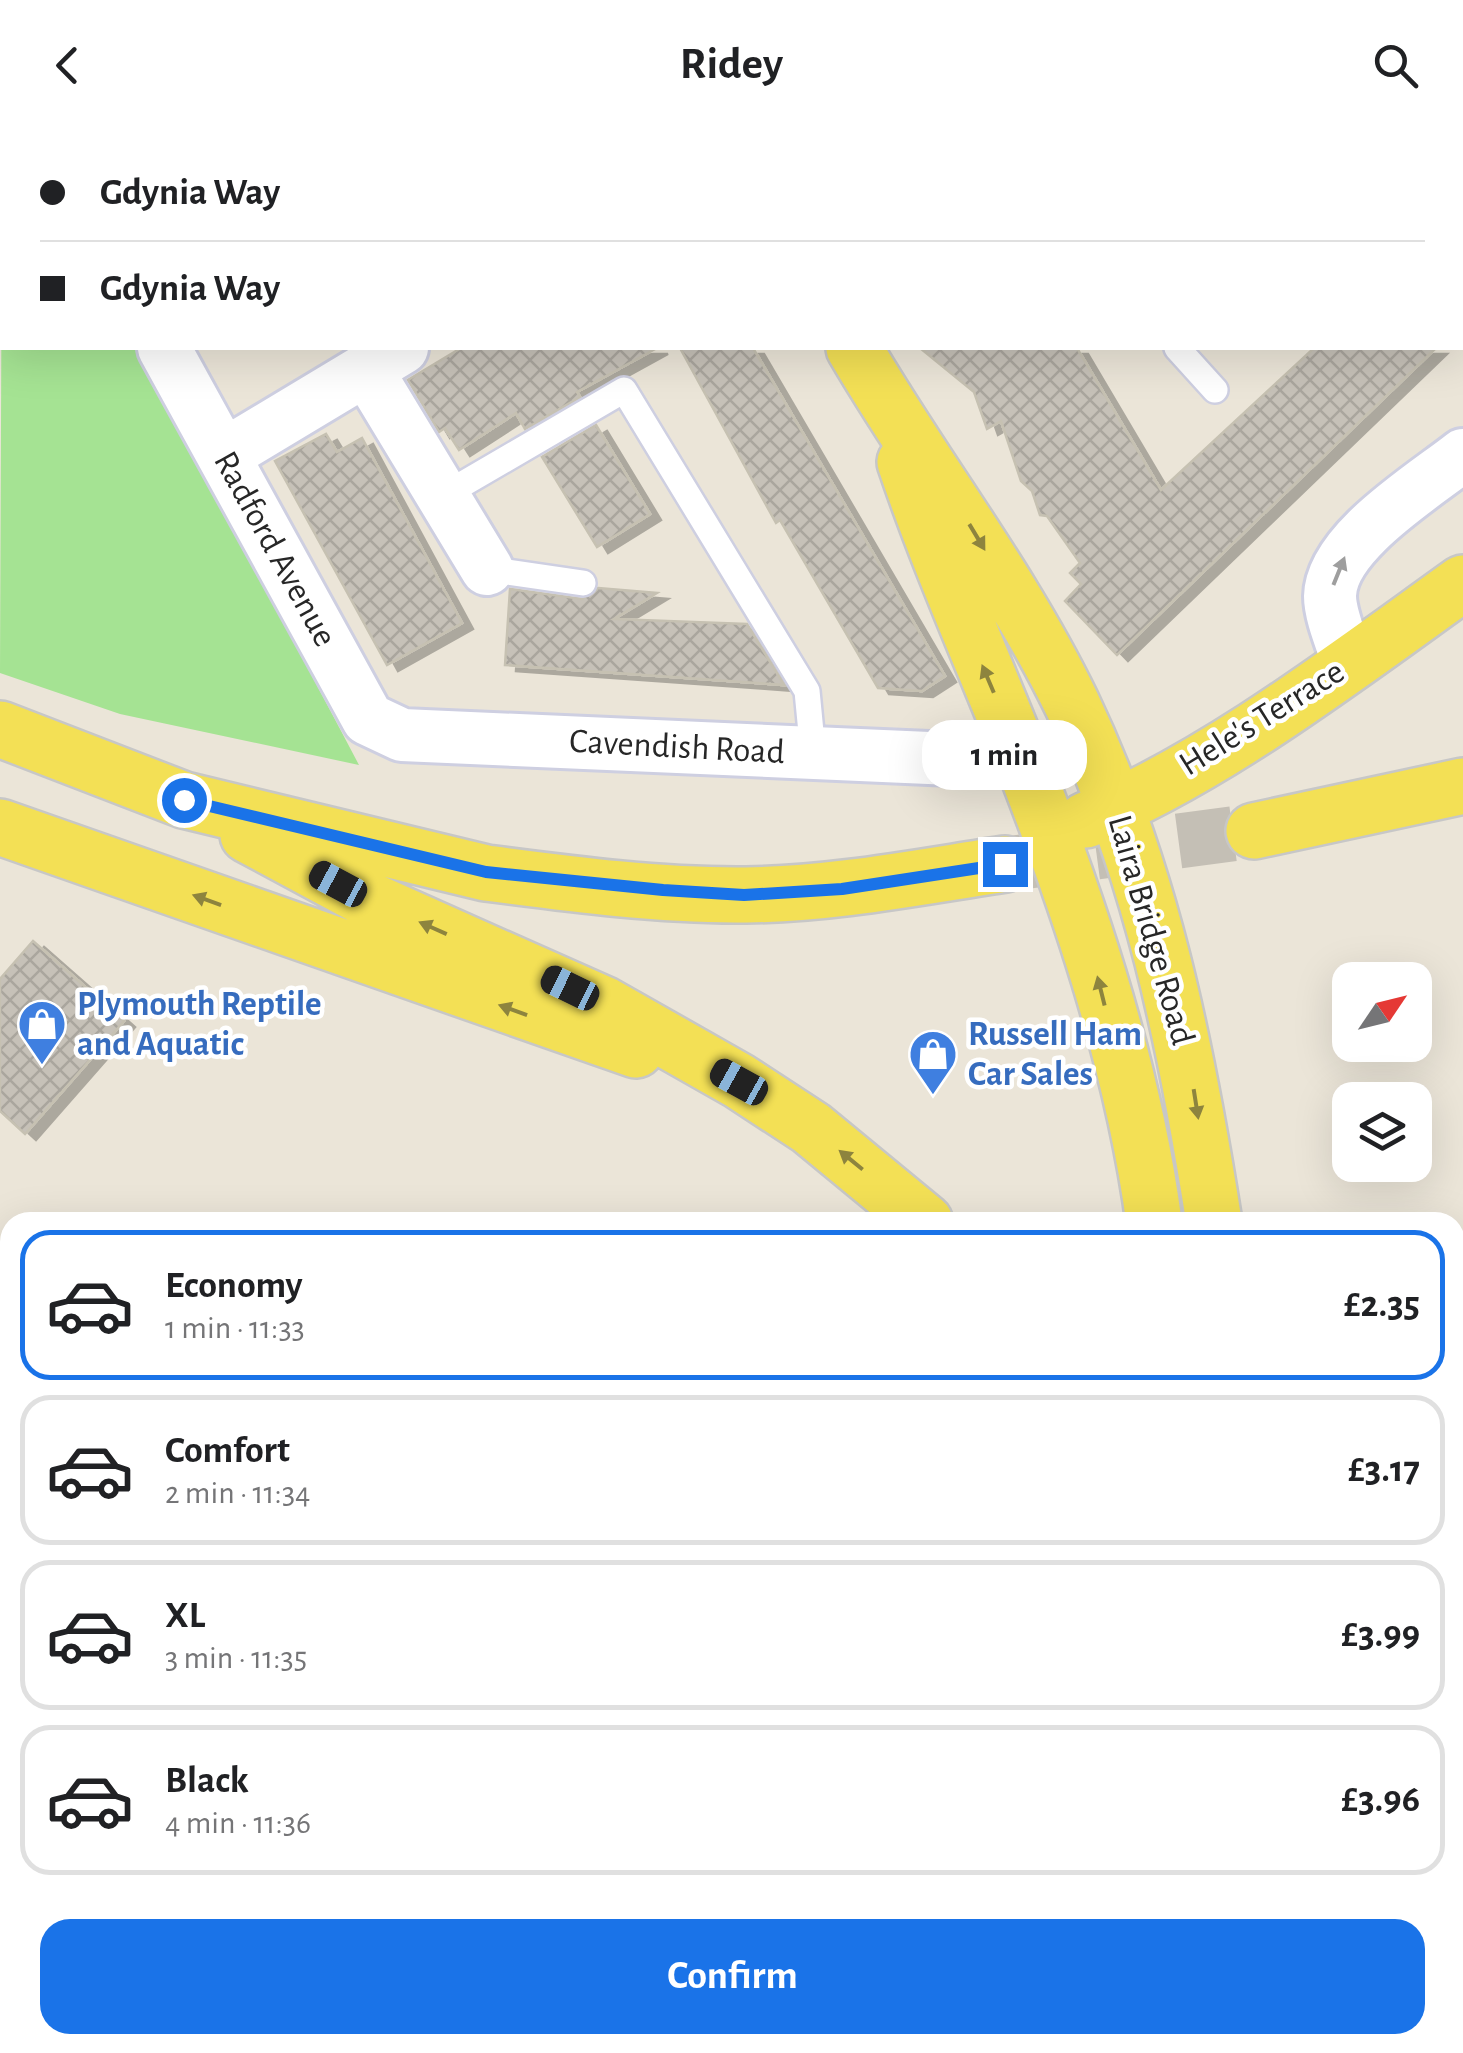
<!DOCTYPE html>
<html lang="en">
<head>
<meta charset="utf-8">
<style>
  :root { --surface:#fff; --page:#f6f6f6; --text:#202124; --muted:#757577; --line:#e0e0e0; --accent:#1a73e8 }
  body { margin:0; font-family:"Alegreya Sans",sans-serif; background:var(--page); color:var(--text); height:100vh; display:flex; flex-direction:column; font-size:38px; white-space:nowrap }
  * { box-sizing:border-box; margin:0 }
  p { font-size:32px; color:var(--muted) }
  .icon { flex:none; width:55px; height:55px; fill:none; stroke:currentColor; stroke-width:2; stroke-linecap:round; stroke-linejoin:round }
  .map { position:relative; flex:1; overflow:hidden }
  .side { position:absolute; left:0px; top:1082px; width:1465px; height:842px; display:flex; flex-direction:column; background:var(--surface); border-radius:30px 30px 0 0; box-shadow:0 10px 40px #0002 }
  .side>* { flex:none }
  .hud { position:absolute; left:0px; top:0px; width:1465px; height:220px; box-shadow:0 10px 40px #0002; display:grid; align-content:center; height:220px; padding:0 40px; background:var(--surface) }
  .needle { width:65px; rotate:55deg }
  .buttons { position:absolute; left:1332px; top:832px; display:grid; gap:20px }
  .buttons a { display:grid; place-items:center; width:100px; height:100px; border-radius:20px; background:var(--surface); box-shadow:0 10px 40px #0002; font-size:50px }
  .end { position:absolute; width:45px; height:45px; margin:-22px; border:12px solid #1a73e8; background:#fff; box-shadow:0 0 0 5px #fff }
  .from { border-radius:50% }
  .bubble { position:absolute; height:70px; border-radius:30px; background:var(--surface); box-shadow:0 10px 40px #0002; font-size:32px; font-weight:700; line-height:70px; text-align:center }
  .car { position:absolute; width:30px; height:60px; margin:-30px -15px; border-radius:12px; box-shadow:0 0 8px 2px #0007; background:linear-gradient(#222 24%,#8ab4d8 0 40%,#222 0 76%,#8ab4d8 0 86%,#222 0) }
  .hud b { display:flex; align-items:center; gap:35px; height:95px; font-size:38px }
  .hud b+b { border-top:2px solid var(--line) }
  .hud i { width:25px; height:25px; background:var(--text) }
  ul { padding:18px 0 0; list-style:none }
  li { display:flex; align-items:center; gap:30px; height:150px; margin:0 20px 15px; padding:0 20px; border:5px solid var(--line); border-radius:30px }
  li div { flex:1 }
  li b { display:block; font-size:38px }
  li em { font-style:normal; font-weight:700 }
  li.on { border-color:var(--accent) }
  li>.icon { width:90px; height:90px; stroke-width:1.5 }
  .cta { display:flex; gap:20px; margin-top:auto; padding:20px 40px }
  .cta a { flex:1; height:115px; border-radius:30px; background:var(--accent); color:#fff; font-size:40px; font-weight:700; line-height:115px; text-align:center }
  header { display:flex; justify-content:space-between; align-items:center; height:130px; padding:0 40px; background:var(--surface); font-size:45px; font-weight:700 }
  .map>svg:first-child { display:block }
  .park { fill:#a5e393 }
  .building { fill:url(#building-cross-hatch); stroke:#c6c1b2; stroke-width:2.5; filter:url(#shadow) }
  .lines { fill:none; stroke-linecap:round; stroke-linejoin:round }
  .primary-tunnel { stroke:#c4bfb5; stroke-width:55; stroke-dasharray:55 28; stroke-linecap:butt }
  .lane-casing { stroke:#cecfe1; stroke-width:30 }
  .street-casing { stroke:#cecfe1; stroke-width:58 }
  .primary-casing { stroke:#c7c7c7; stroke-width:60 }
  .lane { stroke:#fff; stroke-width:25 }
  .street { stroke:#fff; stroke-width:52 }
  .primary { stroke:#f3e055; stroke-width:55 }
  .oneway { fill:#8d843e }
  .oneway2 { fill:#9e9e9e }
  .route { stroke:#1a73e8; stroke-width:12 }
  .labels { text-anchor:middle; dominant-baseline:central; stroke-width:9; stroke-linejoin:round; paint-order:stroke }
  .street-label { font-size:35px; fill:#272727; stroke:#fff }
  .shop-label { font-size:35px; font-weight:bold; fill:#366cbe; stroke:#fff; text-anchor:start }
</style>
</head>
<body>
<header><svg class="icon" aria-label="back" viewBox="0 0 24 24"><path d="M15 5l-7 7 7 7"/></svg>Ridey<svg class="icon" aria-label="search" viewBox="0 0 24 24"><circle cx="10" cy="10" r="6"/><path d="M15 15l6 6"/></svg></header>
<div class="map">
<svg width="1463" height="1923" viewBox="0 0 1463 1923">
  <defs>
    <pattern id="building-cross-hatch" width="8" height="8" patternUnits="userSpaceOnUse" patternTransform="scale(2.5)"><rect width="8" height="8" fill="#c6c1b8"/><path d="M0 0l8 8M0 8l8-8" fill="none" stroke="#aaa69e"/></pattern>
    <filter id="shadow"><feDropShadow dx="11" dy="6" stdDeviation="0" flood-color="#0004"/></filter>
  </defs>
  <rect width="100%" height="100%" fill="#ebe5d8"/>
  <path class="park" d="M 2,46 L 2,218 L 139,218 L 359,635 L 120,584 L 0,543 Z"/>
  <path class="building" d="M 461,218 L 657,218 L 577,262 L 580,267 L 525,299 L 516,283 L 459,320 L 445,298 L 439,302 L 408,250 Z
    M 680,218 L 753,218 L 945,546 L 922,561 L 878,558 L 780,390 L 776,393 Z
    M 920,218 L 1077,218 L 1161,360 L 1314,218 L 1436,218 L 1117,525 L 1065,471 L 1081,454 L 1070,443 L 1080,433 L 1047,386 L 1040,385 L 1032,361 L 1021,351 L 1001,291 L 987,299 L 974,262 Z
    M 596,295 L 650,384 L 597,417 L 542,327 Z
    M 326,304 L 337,322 L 362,308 L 462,493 L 387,535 L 275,331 Z
    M 598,458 L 657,463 L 614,489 L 747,494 L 784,555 L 505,535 L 510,459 L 582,469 Z
    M 33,811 L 124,891 L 25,1004 L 0,981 L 0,849 Z"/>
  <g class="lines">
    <path class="primary-tunnel" d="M 1014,733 L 1254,701"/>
    <g class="lane-casing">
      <path id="lane" d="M 231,0 L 232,2
        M 506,0 L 507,2
        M 984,0 L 987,2
        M 381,2 L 385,0
        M 1177,218 L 1215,260
        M 444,365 L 624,260 L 807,561 L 813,623
        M 487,439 L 583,453"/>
    </g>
    <g class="street-casing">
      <path id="street" d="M 1255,0 L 1258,2
        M 39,2 L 44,0
        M 1025,2 L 1028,0
        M 0,25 L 2,23
        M 164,218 L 368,589 L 402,605 L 952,629
        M 366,239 L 487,439
        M 224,325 L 402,218
        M 1349,535 C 1343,515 1330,486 1330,466 C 1331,412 1424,356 1463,325
        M 0,1197 L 10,1205
        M 433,1915 L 435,1923"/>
    </g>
    <g class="primary-casing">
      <path id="primary" d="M 726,0 L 727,2
        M 854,218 C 924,338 1011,448 1072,574 C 1151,739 1186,914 1214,1092
        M 905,332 C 937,427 977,517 1014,609 C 1075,763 1132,928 1154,1092
        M 0,599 L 184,670 L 486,743 C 570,754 660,766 746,765 C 833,764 919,747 1005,734
        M 1086,690 C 1213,639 1351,533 1463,453
        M 0,697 L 636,920
        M 1254,701 L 1463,656
        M 248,705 L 369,770 L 605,875 L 739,951 L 811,998 L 925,1092
        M 1249,1915 L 1250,1923
        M 1356,1915 L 1357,1923
        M 1403,1923 L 1419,1919 L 1447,1923"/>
    </g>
    <use href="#lane" class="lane"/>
    <use href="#street" class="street"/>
    <use href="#primary" class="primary"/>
  </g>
  <defs><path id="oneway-solid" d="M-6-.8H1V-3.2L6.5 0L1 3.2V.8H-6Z" transform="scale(2.5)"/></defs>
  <g class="oneway">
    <use href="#oneway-solid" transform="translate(977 407) rotate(59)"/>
    <use href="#oneway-solid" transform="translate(988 549) rotate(-113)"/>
    <use href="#oneway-solid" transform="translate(207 770) rotate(-160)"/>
    <use href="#oneway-solid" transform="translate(433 798) rotate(-156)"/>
    <use href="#oneway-solid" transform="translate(1101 861) rotate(-104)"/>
    <use href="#oneway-solid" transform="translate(513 880) rotate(-160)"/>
    <use href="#oneway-solid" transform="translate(1196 974) rotate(81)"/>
    <use href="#oneway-solid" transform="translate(851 1030) rotate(-141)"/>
  </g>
  <use class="oneway2" href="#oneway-solid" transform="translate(1339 441) rotate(-68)"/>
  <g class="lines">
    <path class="route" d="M 184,670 L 486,742 L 663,760 L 744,765 L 842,759 L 1005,734"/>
  </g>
  <defs>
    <g id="shop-pin" transform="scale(2.5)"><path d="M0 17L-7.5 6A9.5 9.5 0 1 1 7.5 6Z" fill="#3f7fe0" stroke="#fff"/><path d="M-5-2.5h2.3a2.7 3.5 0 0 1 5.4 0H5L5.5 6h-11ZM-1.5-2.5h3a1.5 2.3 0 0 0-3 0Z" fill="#fff"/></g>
  </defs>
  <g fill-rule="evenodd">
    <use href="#shop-pin" x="42" y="894"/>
    <use href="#shop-pin" x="933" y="924"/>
  </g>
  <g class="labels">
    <g class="street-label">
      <text transform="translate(275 419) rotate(61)">Radford Avenue</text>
      <text transform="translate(1262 588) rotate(-32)">Hele's Terrace</text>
      <text transform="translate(677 617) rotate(3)">Cavendish Road</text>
      <text transform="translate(1151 800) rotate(74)">Laira Bridge Road</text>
    </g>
    <g class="shop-label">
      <text x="77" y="874">Plymouth Reptile<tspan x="77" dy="40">and Aquatic</tspan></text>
      <text x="968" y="904">Russell Ham<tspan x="968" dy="40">Car Sales</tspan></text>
    </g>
  </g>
</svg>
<div class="buttons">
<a><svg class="needle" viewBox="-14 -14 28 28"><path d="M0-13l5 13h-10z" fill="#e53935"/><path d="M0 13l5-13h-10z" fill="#757577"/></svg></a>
<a><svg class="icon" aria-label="layers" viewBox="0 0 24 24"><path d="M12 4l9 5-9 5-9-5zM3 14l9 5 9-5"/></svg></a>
</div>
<i class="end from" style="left:184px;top:670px"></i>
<i class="end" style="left:1005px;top:734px"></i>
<div class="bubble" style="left:922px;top:590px;width:165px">1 min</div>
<i class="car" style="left:338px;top:754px;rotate:298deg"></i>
<i class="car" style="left:570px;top:858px;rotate:296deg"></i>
<i class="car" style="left:739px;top:952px;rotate:299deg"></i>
<div class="hud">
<b><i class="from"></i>Gdynia Way</b>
<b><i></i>Gdynia Way</b>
</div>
<section class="side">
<ul>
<li class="on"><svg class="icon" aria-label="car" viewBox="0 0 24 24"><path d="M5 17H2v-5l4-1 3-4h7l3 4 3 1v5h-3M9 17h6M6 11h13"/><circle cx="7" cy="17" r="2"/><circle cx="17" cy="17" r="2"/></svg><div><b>Economy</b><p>1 min · 11:33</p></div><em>£2.35</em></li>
<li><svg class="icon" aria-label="car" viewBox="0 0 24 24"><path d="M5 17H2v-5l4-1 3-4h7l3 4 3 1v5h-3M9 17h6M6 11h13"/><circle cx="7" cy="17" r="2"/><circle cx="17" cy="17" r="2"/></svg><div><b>Comfort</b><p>2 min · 11:34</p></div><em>£3.17</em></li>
<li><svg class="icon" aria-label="car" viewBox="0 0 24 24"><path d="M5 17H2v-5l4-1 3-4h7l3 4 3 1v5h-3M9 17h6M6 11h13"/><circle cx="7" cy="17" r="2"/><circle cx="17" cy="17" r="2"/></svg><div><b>XL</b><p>3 min · 11:35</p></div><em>£3.99</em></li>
<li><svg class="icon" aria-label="car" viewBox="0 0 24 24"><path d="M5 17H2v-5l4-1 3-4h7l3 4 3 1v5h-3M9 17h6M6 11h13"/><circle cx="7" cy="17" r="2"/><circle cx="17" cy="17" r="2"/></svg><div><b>Black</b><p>4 min · 11:36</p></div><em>£3.96</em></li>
</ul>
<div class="cta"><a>Confirm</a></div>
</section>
</div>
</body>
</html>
